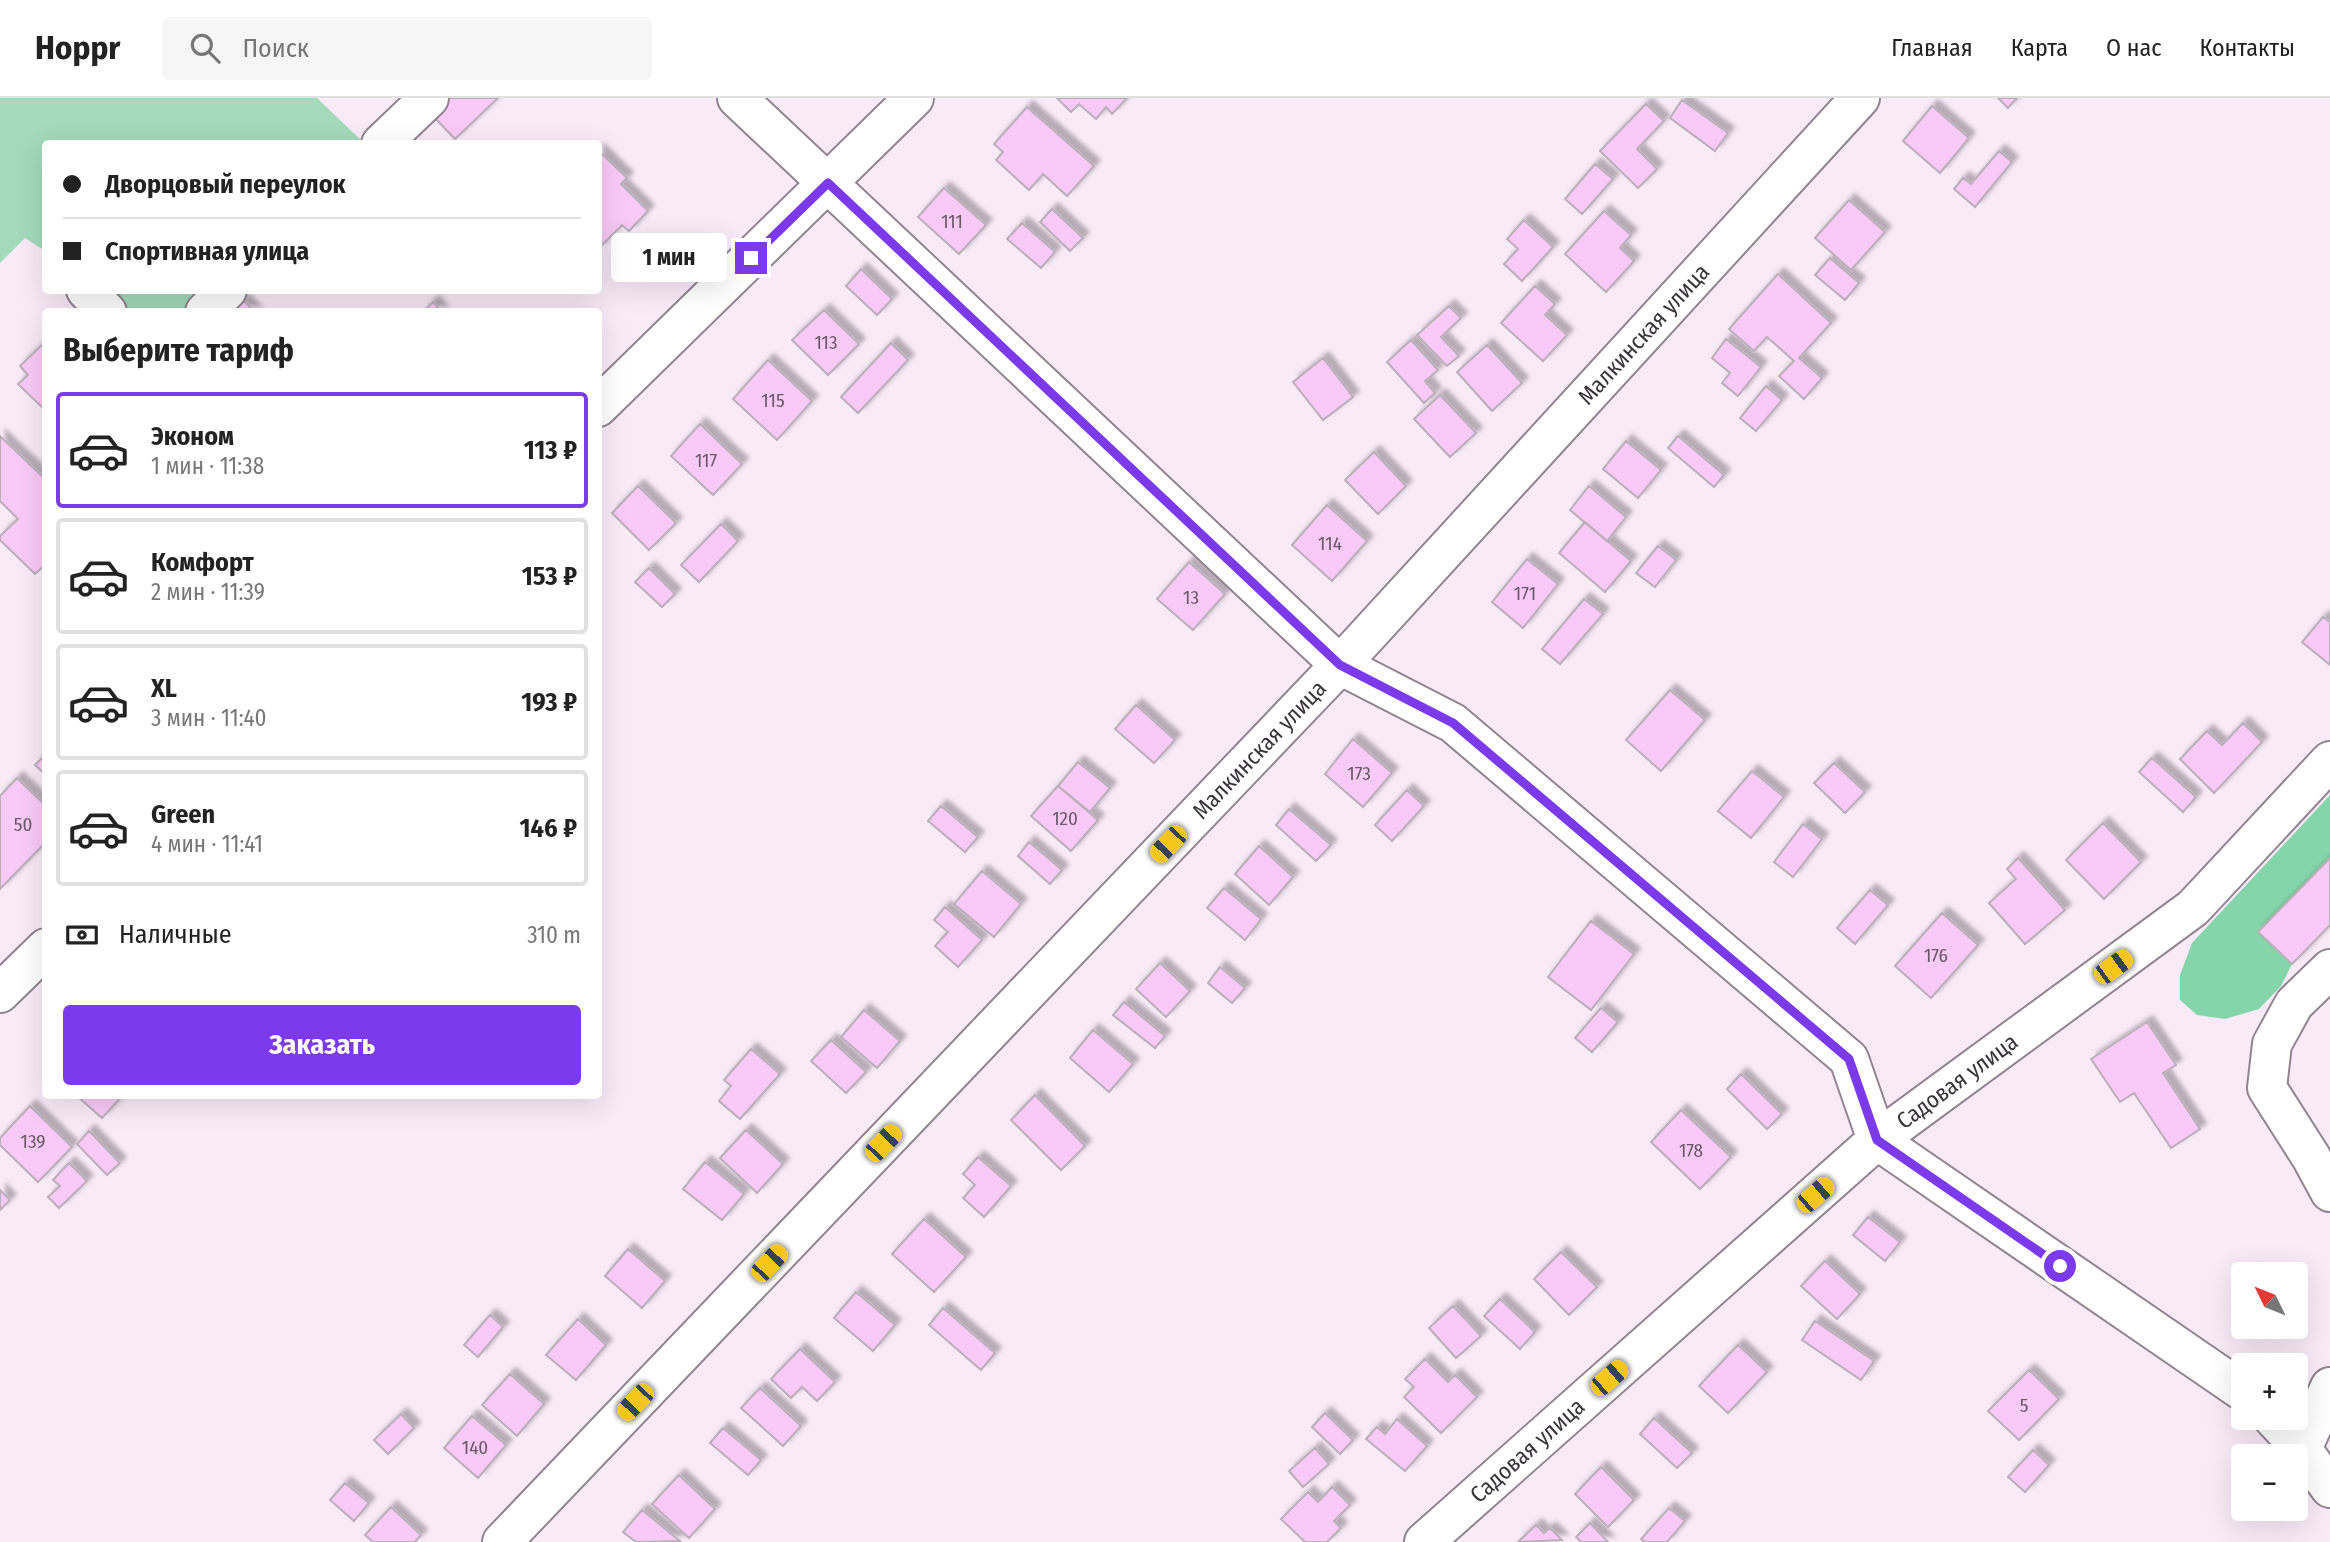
<!DOCTYPE html>
<html lang="ru">
<head>
<meta charset="utf-8">
<style>
  :root { --surface:#fff; --page:#f6f6f6; --text:#222; --muted:#767676; --line:#e0e0e0; --accent:#7c3aed }
  body { margin:0; font-family:"Fira Sans Condensed",sans-serif; background:var(--page); color:var(--text); height:100vh; display:flex; flex-direction:column; font-size:26px; white-space:nowrap }
  * { box-sizing:border-box; margin:0 }
  p { font-size:23px; color:var(--muted) }
  .icon { flex:none; width:38px; height:38px; fill:none; stroke:currentColor; stroke-width:2; stroke-linecap:round; stroke-linejoin:round }
  .map { position:relative; flex:1; overflow:hidden }
  .panel { position:absolute; left:42px; top:210px; width:560px; height:791px; display:flex; flex-direction:column; background:var(--surface); border-radius:7px; box-shadow:0 7px 28px #0002 }
  .panel>* { flex:none }
  .top-card { position:absolute; left:42px; top:42px; width:560px; height:154px; border-radius:7px; box-shadow:0 7px 28px #0002; display:grid; align-content:center; height:154px; padding:0 21px; background:var(--surface) }
  .needle { width:46px; rotate:313deg }
  .buttons { position:absolute; left:2231px; top:1164px; display:grid; gap:14px }
  .buttons a { display:grid; place-items:center; width:77px; height:77px; border-radius:7px; background:var(--surface); box-shadow:0 7px 28px #0002; font-size:35px }
  .end { position:absolute; width:32px; height:32px; margin:-16px; border:9px solid #7c3aed; background:#fff; box-shadow:0 0 0 4px #fff }
  .from { border-radius:50% }
  .bubble { position:absolute; height:49px; border-radius:7px; background:var(--surface); box-shadow:0 7px 28px #0002; font-size:23px; font-weight:700; line-height:49px; text-align:center }
  .car { position:absolute; width:21px; height:42px; margin:-21px -10px; border-radius:9px; box-shadow:0 0 5px 2px #0007; background:linear-gradient(#f5c518 24%,#345 0 40%,#f5c518 0 76%,#345 0 86%,#f5c518 0) }
  .top-card b { display:flex; align-items:center; gap:24px; height:66px; font-size:26px }
  .top-card b+b { border-top:2px solid var(--line) }
  .top-card i { width:18px; height:18px; background:var(--text) }
  ul { padding:0; list-style:none }
  li { display:flex; align-items:center; gap:21px; height:116px; margin:0 14px 10px; padding:0 7px; border:4px solid var(--line); border-radius:7px }
  li div { flex:1 }
  li b { display:block; font-size:26px }
  li em { font-style:normal; font-weight:700 }
  li.active { border-color:var(--accent) }
  li>.icon { width:63px; height:63px; stroke-width:1.5 }
  h2 { padding:0 21px; font-size:32px; line-height:84px }
  .pay { display:flex; align-items:center; gap:18px; height:77px; padding:0 21px; font-size:26px }
  .pay p { margin-inline-start:auto }
  .button { display:flex; gap:14px; margin-top:auto; padding:14px 21px }
  .button a { flex:1; height:80px; border-radius:7px; background:var(--accent); color:#fff; font-size:28px; font-weight:700; line-height:80px; text-align:center }
  header { display:flex; align-items:center; gap:42px; box-sizing:border-box; height:98px; padding:0 35px; background:var(--surface); border-bottom:2px solid var(--line) }
  header strong { font-size:33px }
  nav { display:flex; gap:38px; margin-inline-start:auto; font-size:24px }
  .search { width:490px; height:63px; background:var(--page); display:flex; align-items:center; gap:18px; box-sizing:border-box; padding:0 24px; border-radius:7px; color:var(--muted); font-size:26px }
  .map>svg:first-child { display:block }
  .green { fill:#a3dabb }
  .forest { fill:#85d5ab }
  .building { fill:#f9caf7; stroke:#bbaebb; stroke-width:2; filter:url(#shadow) }
  .lines { fill:none; stroke-linecap:round; stroke-linejoin:round }
  .minor-casing { stroke:#918390; stroke-width:42 }
  .minor { stroke:#fff; stroke-width:38 }
  .route { stroke:#7c3aed; stroke-width:9 }
  .labels { text-anchor:middle; dominant-baseline:central; stroke-width:6; stroke-linejoin:round; paint-order:stroke }
  .number-label { font-size:19px; fill:#695968 }
  .street-label { font-size:23px; fill:#393338; stroke:#fff }
</style>
</head>
<body>
<header>
<strong>Hoppr</strong>
<div class="search"><svg class="icon" aria-label="search" viewBox="0 0 24 24"><circle cx="10" cy="10" r="6"/><path d="M15 15l6 6"/></svg>Поиск</div>
<nav><a>Главная</a><a>Карта</a><a>О нас</a><a>Контакты</a></nav>
</header>
<div class="map">
<svg width="2330" height="1444" viewBox="0 0 2330 1444">
  <defs>
    <filter id="shadow"><feDropShadow dx="6" dy="-6" stdDeviation="2" flood-color="#0004"/></filter>
  </defs>
  <rect width="100%" height="100%" fill="#f9eaf8"/>
  <path class="green" d="M 0,0 L 317,0 L 364,45 L 46,46 L 45,153 L 25,140 L 0,165 Z
    M 87,193 L 227,193 L 205,214 L 107,213 Z"/>
  <path class="forest" d="M 2330,697 L 2330,760 L 2258,834 L 2292,866 L 2281,888 L 2259,911 L 2225,921 L 2197,917 L 2180,902 L 2180,877 L 2192,845 Z"/>
  <path class="building" d="M 449,0 L 498,0 L 455,41 L 432,17 Z
    M 1057,0 L 1127,0 L 1112,16 L 1106,9 L 1096,21 L 1079,6 L 1071,14 Z
    M 1998,0 L 2017,0 L 2008,10 Z
    M 1682,2 L 1728,35 L 1715,53 L 1670,20 Z
    M 1646,6 L 1664,23 L 1637,51 L 1657,71 L 1638,90 L 1600,53 Z
    M 1932,8 L 1969,40 L 1940,75 L 1903,43 Z
    M 1027,9 L 1094,68 L 1067,98 L 1043,76 L 1029,92 L 996,62 L 1003,54 L 994,46 Z
    M 598,52 L 627,80 L 621,86 L 648,113 L 629,133 L 622,127 L 598,151 Z
    M 1999,53 L 2012,64 L 1975,109 L 1954,91 L 1963,80 L 1971,86 Z
    M 1595,66 L 1613,81 L 1582,116 L 1565,101 Z
    M 944,90 L 986,127 L 959,156 L 918,119 Z
    M 1849,102 L 1885,134 L 1851,172 L 1815,140 Z
    M 1052,111 L 1083,140 L 1070,153 L 1040,124 Z
    M 1604,113 L 1631,137 L 1620,150 L 1634,163 L 1606,194 L 1565,156 Z
    M 1524,122 L 1553,149 L 1522,183 L 1504,166 L 1518,151 L 1507,141 Z
    M 1022,125 L 1055,154 L 1041,170 L 1007,141 Z
    M 1830,160 L 1859,185 L 1845,202 L 1815,177 Z
    M 861,171 L 892,201 L 877,217 L 846,188 Z
    M 1778,176 L 1831,225 L 1799,260 L 1822,280 L 1804,301 L 1779,278 L 1794,263 L 1767,239 L 1754,253 L 1729,231 Z
    M 1535,188 L 1555,206 L 1545,217 L 1567,237 L 1543,263 L 1501,225 Z
    M 243,202 L 255,214 L 231,214 Z
    M 433,204 L 442,214 L 423,214 Z
    M 1449,208 L 1461,220 L 1441,239 L 1459,258 L 1447,268 L 1417,237 Z
    M 824,212 L 859,246 L 828,277 L 792,242 Z
    M 1726,241 L 1761,269 L 1738,298 L 1722,285 L 1730,275 L 1712,260 Z
    M 1411,242 L 1438,272 L 1425,283 L 1435,295 L 1424,305 L 1387,264 Z
    M 46,243 L 46,313 L 18,286 L 28,277 L 20,268 Z
    M 891,245 L 908,262 L 858,315 L 841,299 Z
    M 1487,247 L 1522,285 L 1492,313 L 1457,274 Z
    M 1323,260 L 1353,299 L 1323,322 L 1293,284 Z
    M 768,262 L 812,303 L 777,342 L 733,301 Z
    M 1766,288 L 1782,302 L 1756,333 L 1740,320 Z
    M 1440,297 L 1476,335 L 1450,359 L 1414,321 Z
    M 700,326 L 742,366 L 713,397 L 671,358 Z
    M 0,338 L 46,382 L 46,466 L 35,476 L 0,442 L 0,438 L 18,421 L 0,403 Z
    M 1678,338 L 1724,377 L 1714,389 L 1668,350 Z
    M 1626,343 L 1661,372 L 1638,400 L 1603,371 Z
    M 1374,354 L 1406,388 L 1378,416 L 1345,382 Z
    M 638,388 L 676,425 L 649,452 L 612,415 Z
    M 1589,388 L 1626,419 L 1607,443 L 1570,412 Z
    M 1327,407 L 1367,443 L 1332,483 L 1292,447 Z
    M 1585,424 L 1631,463 L 1605,494 L 1559,455 Z
    M 721,426 L 738,443 L 699,484 L 681,467 Z
    M 1658,448 L 1676,462 L 1655,489 L 1636,475 Z
    M 1527,461 L 1558,486 L 1523,530 L 1492,504 Z
    M 1189,464 L 1225,496 L 1193,532 L 1157,501 Z
    M 649,470 L 675,496 L 662,509 L 635,484 Z
    M 1584,501 L 1603,516 L 1560,566 L 1542,551 Z
    M 2323,519 L 2330,524 L 2330,567 L 2302,544 Z
    M 1670,592 L 1705,622 L 1661,673 L 1626,642 Z
    M 1136,607 L 1175,642 L 1154,665 L 1115,631 Z
    M 2243,625 L 2262,644 L 2214,695 L 2180,661 L 2207,633 L 2222,647 Z
    M 1353,641 L 1392,675 L 1363,709 L 1325,676 Z
    M 46,656 L 46,677 L 35,667 Z
    M 2152,660 L 2196,699 L 2183,714 L 2139,674 Z
    M 1078,664 L 1110,690 L 1090,714 L 1058,688 Z
    M 1834,665 L 1865,694 L 1845,715 L 1814,685 Z
    M 1752,673 L 1784,699 L 1751,740 L 1718,713 Z
    M 17,680 L 46,708 L 46,744 L 0,791 L 0,698 Z
    M 1058,688 L 1098,722 L 1071,753 L 1031,718 Z
    M 1407,692 L 1424,708 L 1392,743 L 1375,727 Z
    M 941,708 L 978,739 L 965,754 L 928,723 Z
    M 1289,711 L 1331,747 L 1316,763 L 1276,727 Z
    M 2103,725 L 2141,764 L 2104,801 L 2066,762 Z
    M 1803,726 L 1822,741 L 1793,779 L 1774,764 Z
    M 1029,744 L 1062,772 L 1050,786 L 1018,758 Z
    M 1259,748 L 1293,779 L 1269,807 L 1235,776 Z
    M 2018,760 L 2065,812 L 2025,846 L 1989,805 L 2016,781 L 2007,771 Z
    M 2330,760 L 2330,827 L 2292,866 L 2258,834 Z
    M 982,773 L 1021,806 L 994,839 L 954,806 Z
    M 1224,790 L 1261,821 L 1245,842 L 1207,810 Z
    M 1870,792 L 1888,807 L 1855,846 L 1837,830 Z
    M 945,809 L 982,842 L 958,869 L 935,848 L 948,834 L 934,822 Z
    M 1942,815 L 1978,847 L 1931,900 L 1895,868 Z
    M 1591,823 L 1634,856 L 1591,912 L 1548,879 Z
    M 1160,865 L 1190,893 L 1166,919 L 1136,891 Z
    M 1220,869 L 1245,890 L 1232,905 L 1208,885 Z
    M 1124,904 L 1165,938 L 1155,950 L 1113,917 Z
    M 1601,910 L 1618,924 L 1592,954 L 1575,940 Z
    M 864,912 L 900,943 L 877,970 L 841,939 Z
    M 2147,924 L 2176,967 L 2163,975 L 2200,1031 L 2171,1050 L 2134,995 L 2120,1004 L 2091,961 Z
    M 1093,932 L 1133,966 L 1109,994 L 1070,960 Z
    M 831,942 L 866,974 L 846,995 L 811,963 Z
    M 751,951 L 780,976 L 740,1021 L 719,1003 L 731,988 L 724,982 Z
    M 1741,976 L 1782,1016 L 1767,1031 L 1727,991 Z
    M 1035,997 L 1085,1048 L 1061,1072 L 1011,1022 Z
    M 77,998 L 122,998 L 102,1020 Z
    M 30,1008 L 72,1049 L 38,1084 L 0,1047 L 0,1040 Z
    M 1681,1012 L 1731,1059 L 1700,1091 L 1651,1044 Z
    M 746,1032 L 783,1066 L 757,1095 L 720,1060 Z
    M 89,1033 L 120,1065 L 107,1077 L 77,1046 Z
    M 978,1059 L 1011,1088 L 984,1119 L 963,1100 L 975,1087 L 963,1076 Z
    M 705,1064 L 744,1096 L 722,1122 L 683,1091 Z
    M 69,1065 L 87,1083 L 59,1110 L 48,1099 L 60,1088 L 53,1082 Z
    M 0,1092 L 10,1102 L 0,1112 Z
    M 1868,1119 L 1900,1144 L 1885,1163 L 1853,1137 Z
    M 924,1121 L 966,1159 L 934,1194 L 892,1156 Z
    M 628,1151 L 665,1183 L 642,1210 L 605,1178 Z
    M 1561,1154 L 1597,1189 L 1569,1217 L 1534,1181 Z
    M 1825,1163 L 1860,1196 L 1837,1221 L 1801,1188 Z
    M 856,1194 L 895,1227 L 873,1253 L 834,1220 Z
    M 1500,1201 L 1535,1234 L 1520,1251 L 1484,1218 Z
    M 1453,1208 L 1481,1238 L 1456,1260 L 1429,1230 Z
    M 943,1210 L 995,1255 L 981,1272 L 929,1227 Z
    M 490,1217 L 503,1229 L 478,1259 L 464,1247 Z
    M 578,1221 L 606,1247 L 576,1282 L 546,1257 Z
    M 1815,1223 L 1874,1263 L 1861,1282 L 1802,1242 Z
    M 1738,1247 L 1767,1274 L 1728,1315 L 1699,1288 Z
    M 800,1251 L 835,1284 L 817,1303 L 802,1289 L 791,1300 L 771,1281 Z
    M 1425,1261 L 1448,1284 L 1455,1277 L 1477,1299 L 1441,1335 L 1404,1299 L 1414,1289 L 1405,1281 Z
    M 2029,1272 L 2059,1301 L 2019,1342 L 1988,1313 Z
    M 510,1276 L 544,1306 L 517,1338 L 482,1307 Z
    M 760,1290 L 801,1328 L 783,1348 L 741,1310 Z
    M 1325,1315 L 1353,1342 L 1340,1356 L 1312,1329 Z
    M 401,1316 L 414,1330 L 388,1356 L 374,1342 Z
    M 472,1318 L 506,1347 L 478,1380 L 444,1350 Z
    M 1654,1320 L 1692,1355 L 1677,1370 L 1640,1336 Z
    M 1397,1321 L 1427,1348 L 1405,1373 L 1366,1341 L 1377,1329 L 1385,1336 Z
    M 723,1330 L 761,1362 L 748,1377 L 710,1345 Z
    M 1315,1350 L 1329,1366 L 1303,1389 L 1289,1373 Z
    M 2033,1352 L 2049,1367 L 2025,1394 L 2008,1379 Z
    M 1601,1369 L 1634,1402 L 1608,1429 L 1575,1396 Z
    M 679,1377 L 715,1411 L 689,1440 L 652,1406 Z
    M 345,1385 L 369,1405 L 354,1423 L 330,1402 Z
    M 1332,1389 L 1350,1407 L 1334,1423 L 1341,1430 L 1327,1444 L 1305,1444 L 1281,1421 L 1308,1394 L 1318,1404 Z
    M 391,1409 L 421,1437 L 415,1444 L 373,1444 L 365,1437 Z
    M 1669,1410 L 1685,1423 L 1667,1444 L 1645,1444 L 1641,1441 Z
    M 642,1412 L 680,1443 L 636,1444 L 623,1434 Z
    M 1590,1425 L 1608,1444 L 1581,1444 L 1576,1439 Z
    M 1536,1427 L 1544,1435 L 1550,1430 L 1562,1442 L 1518,1444 Z"/>
  <g class="lines">
    <g class="minor-casing">
      <g id="minor">
        <path d="M 737,0 L 1340,567 L 1453,625 L 1849,961 L 1877,1042 L 2244,1294"/>
        <path d="M 381,46 L 429,0"/>
        <path d="M 86,192 L 107,214"/>
        <path d="M 205,214 L 227,192"/>
        <path d="M 598,309 L 914,0"/>
        <path d="M 2330,871 L 2294,906 L 2272,946 L 2267,990 L 2311,1059 L 2330,1094"/>
        <path d="M 0,895 L 46,850"/>
        <path d="M 2273,1320 L 2302,1351 L 2330,1390"/>
        <path d="M 2302,1351 L 2330,1289"/>
        <path id="s1" d="M 502,1444 L 1340,567 L 1860,0"/>
        <path id="s2" d="M 1424,1444 L 1877,1042 L 2193,810 L 2330,663"/>
      </g>
    </g>
    <use href="#minor" class="minor"/>
  </g>
  <g class="lines">
    <path class="route" d="M 751,160 L 828,85 L 1340,567 L 1453,625 L 1849,961 L 1877,1042 L 2060,1168"/>
  </g>
  <g class="labels">
    <g class="number-label">
      <text x="952" y="123">111</text>
      <text x="826" y="244">113</text>
      <text x="773" y="302">115</text>
      <text x="706" y="362">117</text>
      <text x="1330" y="445">114</text>
      <text x="1525" y="495">171</text>
      <text x="1191" y="499">13</text>
      <text x="1359" y="675">173</text>
      <text x="1065" y="720">120</text>
      <text x="23" y="726">50</text>
      <text x="1936" y="857">176</text>
      <text x="33" y="1043">139</text>
      <text x="1691" y="1052">178</text>
      <text x="2024" y="1307">5</text>
      <text x="475" y="1349">140</text>
    </g>
    <g class="street-label">
      <text stroke="none"><textPath href="#s1" startOffset="1662">Малкинская улица</textPath></text>
      <text stroke="none"><textPath href="#s1" startOffset="1096">Малкинская улица</textPath></text>
      <text stroke="none"><textPath href="#s2" startOffset="705">Садовая улица</textPath></text>
      <text stroke="none"><textPath href="#s2" startOffset="138">Садовая улица</textPath></text>
    </g>
  </g>
</svg>
<div class="buttons">
<a><svg class="needle" viewBox="-14 -14 28 28"><path d="M0-13l5 13h-10z" fill="#e53935"/><path d="M0 13l5-13h-10z" fill="#767676"/></svg></a>
<a>+</a>
<a>−</a>
</div>
<i class="end from" style="left:2060px;top:1168px"></i>
<i class="end" style="left:751px;top:160px"></i>
<div class="bubble" style="left:611px;top:135px;width:116px">1 мин</div>
<i class="car" style="left:1168px;top:746px;rotate:224deg"></i>
<i class="car" style="left:2113px;top:869px;rotate:54deg"></i>
<i class="car" style="left:883px;top:1045px;rotate:44deg"></i>
<i class="car" style="left:1815px;top:1097px;rotate:49deg"></i>
<i class="car" style="left:769px;top:1165px;rotate:43deg"></i>
<i class="car" style="left:1609px;top:1280px;rotate:49deg"></i>
<i class="car" style="left:635px;top:1304px;rotate:224deg"></i>
<div class="top-card">
<b><i class="from"></i>Дворцовый переулок</b>
<b><i></i>Спортивная улица</b>
</div>
<section class="panel">
<h2>Выберите тариф</h2>
<ul>
<li class="active"><svg class="icon" aria-label="car" viewBox="0 0 24 24"><path d="M5 17H2v-5l4-1 3-4h7l3 4 3 1v5h-3M9 17h6M6 11h13"/><circle cx="7" cy="17" r="2"/><circle cx="17" cy="17" r="2"/></svg><div><b>Эконом</b><p>1 мин · 11:38</p></div><em>113 ₽</em></li>
<li><svg class="icon" aria-label="car" viewBox="0 0 24 24"><path d="M5 17H2v-5l4-1 3-4h7l3 4 3 1v5h-3M9 17h6M6 11h13"/><circle cx="7" cy="17" r="2"/><circle cx="17" cy="17" r="2"/></svg><div><b>Комфорт</b><p>2 мин · 11:39</p></div><em>153 ₽</em></li>
<li><svg class="icon" aria-label="car" viewBox="0 0 24 24"><path d="M5 17H2v-5l4-1 3-4h7l3 4 3 1v5h-3M9 17h6M6 11h13"/><circle cx="7" cy="17" r="2"/><circle cx="17" cy="17" r="2"/></svg><div><b>XL</b><p>3 мин · 11:40</p></div><em>193 ₽</em></li>
<li><svg class="icon" aria-label="car" viewBox="0 0 24 24"><path d="M5 17H2v-5l4-1 3-4h7l3 4 3 1v5h-3M9 17h6M6 11h13"/><circle cx="7" cy="17" r="2"/><circle cx="17" cy="17" r="2"/></svg><div><b>Green</b><p>4 мин · 11:41</p></div><em>146 ₽</em></li>
</ul>
<div class="pay"><svg class="icon" aria-label="cash" viewBox="0 0 24 24"><path d="M3 7h18v10H3z"/><circle cx="12" cy="12" r="2"/></svg>Наличные<p>310 m</p></div>
<div class="button"><a>Заказать</a></div>
</section>
</div>
</body>
</html>
